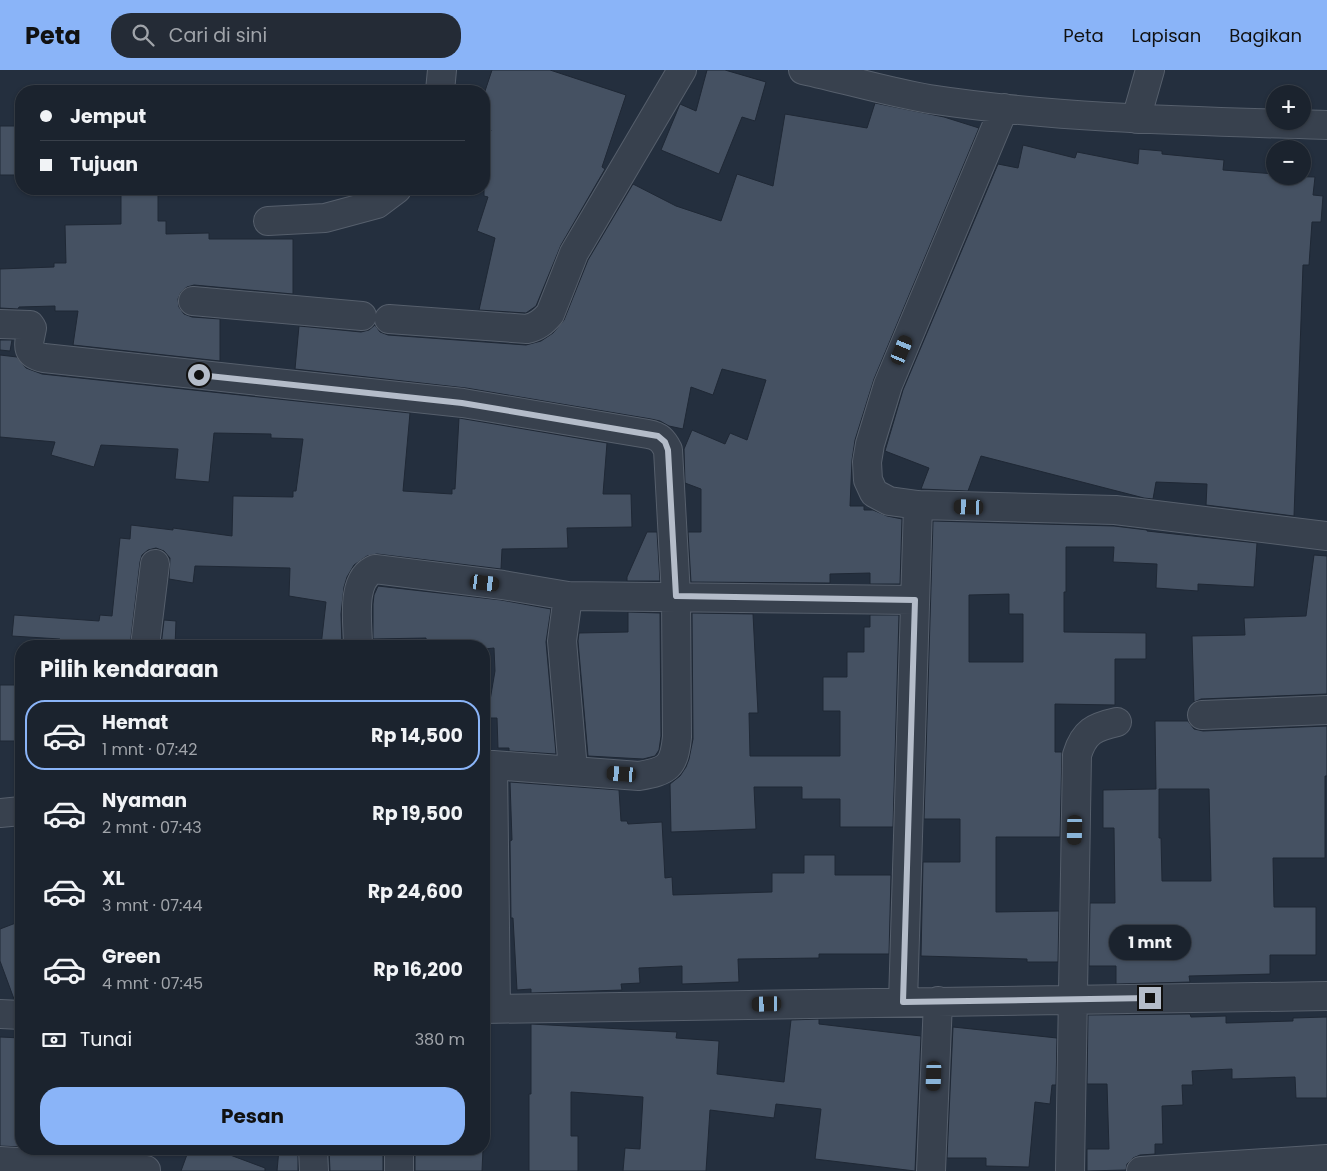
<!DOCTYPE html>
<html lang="id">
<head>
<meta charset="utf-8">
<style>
  :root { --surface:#1b232e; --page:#242b36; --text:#f1f3f6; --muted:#a0a4aa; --line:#39404a; --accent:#8ab4f8 }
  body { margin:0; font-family:Poppins,sans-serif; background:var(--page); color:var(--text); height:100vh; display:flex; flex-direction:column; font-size:19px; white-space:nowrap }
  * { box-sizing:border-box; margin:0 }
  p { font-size:16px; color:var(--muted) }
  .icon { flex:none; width:28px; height:28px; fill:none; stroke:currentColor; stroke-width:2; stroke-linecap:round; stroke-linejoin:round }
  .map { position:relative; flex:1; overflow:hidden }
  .drawer { position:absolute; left:15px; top:570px; width:475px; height:515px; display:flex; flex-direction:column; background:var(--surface); border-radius:20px; box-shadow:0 1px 4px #0004,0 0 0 1px var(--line) }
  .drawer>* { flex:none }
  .banner { position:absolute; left:15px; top:15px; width:475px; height:110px; border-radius:20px; box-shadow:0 1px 4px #0004,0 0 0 1px var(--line); display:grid; align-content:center; height:110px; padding:0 25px; background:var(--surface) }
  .buttons { position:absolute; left:1266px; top:15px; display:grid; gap:10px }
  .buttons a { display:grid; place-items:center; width:45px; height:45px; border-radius:50%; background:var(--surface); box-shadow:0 1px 4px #0004,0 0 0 1px var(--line); font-size:25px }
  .end { position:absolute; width:22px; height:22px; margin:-11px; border:6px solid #b4bcc9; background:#111; box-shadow:0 0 0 2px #111 }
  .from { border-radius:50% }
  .bubble { position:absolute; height:35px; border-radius:18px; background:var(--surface); box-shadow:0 1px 4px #0004,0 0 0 1px var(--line); font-size:16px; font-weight:700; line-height:35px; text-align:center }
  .car { position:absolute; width:15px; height:30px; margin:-15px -8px; border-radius:6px; box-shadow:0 0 4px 1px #0007; background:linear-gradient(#222 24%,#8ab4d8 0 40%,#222 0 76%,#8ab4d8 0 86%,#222 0) }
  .banner b { display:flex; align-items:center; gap:18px; height:48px; font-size:19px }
  .banner b+b { border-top:1px solid var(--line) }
  .banner i { width:12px; height:12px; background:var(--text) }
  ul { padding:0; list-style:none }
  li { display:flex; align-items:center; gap:15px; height:70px; margin:0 10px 8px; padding:0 15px; border:2px solid transparent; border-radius:20px }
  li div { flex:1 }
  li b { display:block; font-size:19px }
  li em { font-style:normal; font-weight:700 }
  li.active { border-color:var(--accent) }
  li>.icon { width:45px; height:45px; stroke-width:1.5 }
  h2 { padding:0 25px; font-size:22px; line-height:60px }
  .pay { display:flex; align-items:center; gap:12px; height:55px; padding:0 25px; font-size:19px }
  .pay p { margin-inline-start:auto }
  .cta { display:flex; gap:10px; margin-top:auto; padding:10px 25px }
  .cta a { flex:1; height:58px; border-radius:20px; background:var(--accent); color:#111; font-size:20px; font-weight:700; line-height:58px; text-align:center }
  header { display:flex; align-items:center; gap:30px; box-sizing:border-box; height:70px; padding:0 25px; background:var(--accent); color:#111 }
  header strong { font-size:24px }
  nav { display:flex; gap:28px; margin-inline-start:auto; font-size:18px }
  .search { width:350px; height:45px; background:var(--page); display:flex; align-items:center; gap:12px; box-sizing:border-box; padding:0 18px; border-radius:20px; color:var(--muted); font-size:19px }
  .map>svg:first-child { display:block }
  .building { fill:#455162; stroke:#1f2835; fill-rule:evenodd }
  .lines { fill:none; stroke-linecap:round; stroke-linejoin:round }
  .minor-casing { stroke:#565f6c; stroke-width:30 }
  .minor { stroke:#38414e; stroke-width:28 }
  .route { stroke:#b4bcc9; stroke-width:6 }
</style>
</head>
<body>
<header>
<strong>Peta</strong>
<div class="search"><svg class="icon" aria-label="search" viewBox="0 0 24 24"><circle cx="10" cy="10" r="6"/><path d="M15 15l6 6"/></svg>Cari di sini</div>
<nav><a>Peta</a><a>Lapisan</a><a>Bagikan</a></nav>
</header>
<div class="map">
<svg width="1327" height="1101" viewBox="0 0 1327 1101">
  <rect width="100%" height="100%" fill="#242f3e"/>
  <path class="building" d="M 492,0 L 550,0 L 626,25 L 602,97 L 605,99 L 561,175 L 536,236 L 526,243 L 479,240 L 495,168 L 477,161 L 488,127 L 484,126 L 484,79 L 491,60 L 484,57 L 484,24 Z
    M 707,0 L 725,0 L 766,12 L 755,51 L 742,47 L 719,104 L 661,80 L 680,34 L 696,41 Z
    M 875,33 L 944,47 L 979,58 L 874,309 L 855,370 L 852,390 L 850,436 L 864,436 L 864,440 L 873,440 L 887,446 L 902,449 L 900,514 L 870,514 L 870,503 L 830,504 L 830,513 L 691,512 L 688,462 L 701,462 L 701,419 L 685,413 L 684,379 L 692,360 L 725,374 L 730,363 L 747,370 L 766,310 L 722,299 L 713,325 L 691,317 L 683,359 L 669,356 L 660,351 L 651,349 L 466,318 L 295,299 L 299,256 L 361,262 L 369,260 L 375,255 L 380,262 L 388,265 L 526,275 L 541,271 L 553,263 L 564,250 L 588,190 L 633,114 L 676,136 L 721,151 L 737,104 L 773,116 L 785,44 L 867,58 Z
    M 0,56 L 21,56 L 21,105 L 0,105 Z
    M 1023,75 L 1075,88 L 1077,82 L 1138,94 L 1139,79 L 1162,81 L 1162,84 L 1224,90 L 1223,100 L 1275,104 L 1275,106 L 1315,107 L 1313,125 L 1323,126 L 1321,152 L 1312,152 L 1309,195 L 1303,195 L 1294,446 L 1206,435 L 1207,414 L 1156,412 L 1153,429 L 1144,428 L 981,386 L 968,421 L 921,419 L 929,398 L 885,381 L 903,320 L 998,94 L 1018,98 Z
    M 121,122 L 158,122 L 158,151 L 166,151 L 166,164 L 209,163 L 209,169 L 293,169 L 293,224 L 194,215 L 187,217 L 181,222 L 178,229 L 179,237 L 184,244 L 192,247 L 220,249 L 220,291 L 73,275 L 78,241 L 55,241 L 55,236 L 19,237 L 18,239 L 0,238 L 0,199 L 54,197 L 54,193 L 66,193 L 65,155 L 121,154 Z
    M 0,270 L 12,270 L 10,281 L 0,280 Z
    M 0,285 L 17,287 L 26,298 L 42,304 L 410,343 L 403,421 L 452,424 L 452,419 L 455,419 L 459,348 L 607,373 L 603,424 L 631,424 L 632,457 L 567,458 L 568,478 L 502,479 L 501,499 L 377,484 L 367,486 L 354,495 L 347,507 L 344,517 L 341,544 L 342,576 L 321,576 L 326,532 L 289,526 L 290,498 L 195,496 L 193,513 L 169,509 L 170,488 L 164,481 L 156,478 L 148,480 L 142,485 L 140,492 L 130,576 L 60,576 L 60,569 L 12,566 L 14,545 L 99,551 L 100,545 L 112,546 L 120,468 L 130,469 L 131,455 L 173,460 L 173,458 L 232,466 L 233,426 L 293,427 L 293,421 L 296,421 L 303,369 L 271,368 L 271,364 L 214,363 L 209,412 L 175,409 L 178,379 L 101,375 L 94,397 L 51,385 L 55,372 L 0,367 Z
    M 933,451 L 1114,456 L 1147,460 L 1147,461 L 1257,473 L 1254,517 L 1198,514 L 1198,521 L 1156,518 L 1157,494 L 1113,492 L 1114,477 L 1066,477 L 1066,522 L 1064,522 L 1064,562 L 1146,563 L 1146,589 L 1115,589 L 1115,635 L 1055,634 L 1055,682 L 1062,682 L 1060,767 L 996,767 L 996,842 L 1059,841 L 1058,892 L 1027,892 L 1027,889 L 921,886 L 923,792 L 960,792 L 960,749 L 924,749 ZM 1009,524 L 1009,544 L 1023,544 L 1023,592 L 969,592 L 969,525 Z
    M 647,462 L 657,462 L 660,511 L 627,511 L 627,507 Z
    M 1314,485 L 1327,486 L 1327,624 L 1201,629 L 1194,632 L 1192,566 L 1245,565 L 1244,548 L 1306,546 Z
    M 378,516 L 501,530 L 551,539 L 546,572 L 556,684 L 509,681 L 509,678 L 498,678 L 497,648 L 487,648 L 495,601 L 494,578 L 484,579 L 484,576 L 427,576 L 426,568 L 373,569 L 373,534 L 374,525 Z
    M 628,542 L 660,543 L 661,666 L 659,680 L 655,686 L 643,689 L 588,686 L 578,571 L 579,563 L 628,562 Z
    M 692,543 L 753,544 L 758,643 L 749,643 L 750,686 L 840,686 L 840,641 L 823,641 L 823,607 L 847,607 L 847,582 L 864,582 L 864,557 L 870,557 L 870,545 L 899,545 L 893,757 L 840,757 L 840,729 L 802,729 L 802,717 L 754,717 L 756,759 L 671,762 L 670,714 L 680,706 L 686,697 L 689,689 L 693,669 Z
    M 164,550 L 176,551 L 175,576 L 161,576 Z
    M 0,615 L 21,615 L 21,671 L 0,671 Z
    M 1155,651 L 1188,651 L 1194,659 L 1203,661 L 1327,656 L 1327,706 L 1325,706 L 1325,788 L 1273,788 L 1274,837 L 1316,837 L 1316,885 L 1270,885 L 1270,904 L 1189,906 L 1190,912 L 1116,914 L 1116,896 L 1089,896 L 1090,833 L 1115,833 L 1114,758 L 1103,758 L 1103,720 L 1156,719 ZM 1159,719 L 1209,719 L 1211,811 L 1162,811 L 1161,768 L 1159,768 Z
    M 510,712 L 619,720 L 621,751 L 627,751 L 628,754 L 662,752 L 665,808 L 672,807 L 673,825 L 772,822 L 772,803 L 804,803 L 804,785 L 835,785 L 835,805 L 891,805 L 889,884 L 819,884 L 819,888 L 738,889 L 739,912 L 682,914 L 682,896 L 639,898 L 640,913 L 621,914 L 622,920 L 531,923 L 531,919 L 517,920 L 513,848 L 511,848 L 510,771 L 512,770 Z
    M 21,851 L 21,929 L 14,929 L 0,891 L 0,859 Z
    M 1190,944 L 1191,947 L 1226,946 L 1226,953 L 1293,951 L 1293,948 L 1327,947 L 1327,1028 L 1296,1028 L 1295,1007 L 1232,1009 L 1232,999 L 1192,1001 L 1193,1015 L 1182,1015 L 1183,1035 L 1162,1036 L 1163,1074 L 1155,1074 L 1155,1084 L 1140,1085 L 1133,1088 L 1127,1094 L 1126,1100 L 1087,1101 L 1087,1079 L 1109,1079 L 1107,1014 L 1087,1014 L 1088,945 Z
    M 819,949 L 819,954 L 921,966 L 915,1101 L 815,1089 L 821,1039 L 776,1034 L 774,1048 L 710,1040 L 706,1101 L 623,1101 L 625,1078 L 640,1079 L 643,1027 L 571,1022 L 571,1066 L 578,1066 L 578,1101 L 529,1101 L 529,1024 L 531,1024 L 531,954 L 677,962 L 676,968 L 719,971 L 717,1004 L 784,1012 L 791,950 Z
    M 953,957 L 1057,968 L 1056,1015 L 1052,1015 L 1050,1034 L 1035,1032 L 1029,1097 L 986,1096 L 986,1088 L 947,1088 Z
    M 0,967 L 21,968 L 21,1077 L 0,1076 Z
    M 189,1079 L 214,1079 L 265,1098 L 265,1101 L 181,1101 Z
    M 279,1079 L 298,1079 L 298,1101 L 277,1101 Z
    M 329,1079 L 383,1079 L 383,1101 L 330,1101 Z
    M 415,1079 L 483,1079 L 482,1101 L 415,1101 Z"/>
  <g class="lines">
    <g class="minor-casing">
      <path id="minor" d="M 803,0 C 845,9 888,22 929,29 C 1061,49 1194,51 1327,55
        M 440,21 L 442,0
        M 1004,38 L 888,315 L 870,374 L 867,392 L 868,410 L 874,423 L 889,431 L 918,435 L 1115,440 L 1327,466
        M 1136,49 L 1150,0
        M 268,151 L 325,148 L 377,134 L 397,119
        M 193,231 L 362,246
        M 389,249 L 527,259 C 537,257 543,252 550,244 L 574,183 L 682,0
        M 0,254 L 30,255 L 32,258 C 29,274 24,284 44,288 L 463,333 L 648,364 C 659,366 663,370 668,380 L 676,526 L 677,667 C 674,697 668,701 639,706 L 493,695 L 484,696
        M 568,526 L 562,571 L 573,700
        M 145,576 L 155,494
        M 358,576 C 358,553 350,509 375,499 L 503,515 L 568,526 L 915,530
        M 1202,645 L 1327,640
        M 493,695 L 496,938
        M 0,743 L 21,741
        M 903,932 L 918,435
        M 484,939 L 1327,926
        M 0,944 L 21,945
        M 313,1079 L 314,1101
        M 399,1079 L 399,1101
        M 0,1091 L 146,1100
        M 931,1101 L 938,931
        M 1070,1101 L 1077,685 C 1084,662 1094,657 1117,652
        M 1141,1101 L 1327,1089"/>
    </g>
    <use href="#minor" class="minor"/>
  </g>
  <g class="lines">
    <path class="route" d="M 199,305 L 462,333 L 658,366 L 665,372 L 668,380 L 676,526 L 915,530 L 903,932 L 1150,928"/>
  </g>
</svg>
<div class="buttons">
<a>+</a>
<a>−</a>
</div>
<i class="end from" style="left:199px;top:305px"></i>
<i class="end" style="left:1150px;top:928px"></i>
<div class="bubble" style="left:1109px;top:855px;width:82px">1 mnt</div>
<i class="car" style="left:902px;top:280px;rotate:23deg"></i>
<i class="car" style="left:969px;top:437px;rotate:272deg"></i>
<i class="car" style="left:485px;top:513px;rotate:97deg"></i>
<i class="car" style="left:622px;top:704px;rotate:274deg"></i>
<i class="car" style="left:1075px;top:760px;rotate:181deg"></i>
<i class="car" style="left:767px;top:934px;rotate:269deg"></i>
<i class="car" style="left:934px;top:1006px;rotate:182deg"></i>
<div class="banner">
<b><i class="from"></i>Jemput</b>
<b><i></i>Tujuan</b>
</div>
<section class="drawer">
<h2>Pilih kendaraan</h2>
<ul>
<li class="active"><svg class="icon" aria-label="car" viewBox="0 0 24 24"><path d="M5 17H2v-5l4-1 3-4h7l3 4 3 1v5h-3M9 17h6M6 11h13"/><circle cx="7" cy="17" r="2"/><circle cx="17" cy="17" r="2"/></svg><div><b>Hemat</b><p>1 mnt · 07:42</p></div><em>Rp 14,500</em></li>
<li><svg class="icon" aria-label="car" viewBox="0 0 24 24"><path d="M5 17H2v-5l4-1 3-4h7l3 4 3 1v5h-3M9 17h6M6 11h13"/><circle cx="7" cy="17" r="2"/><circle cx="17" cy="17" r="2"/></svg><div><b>Nyaman</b><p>2 mnt · 07:43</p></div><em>Rp 19,500</em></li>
<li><svg class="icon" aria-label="car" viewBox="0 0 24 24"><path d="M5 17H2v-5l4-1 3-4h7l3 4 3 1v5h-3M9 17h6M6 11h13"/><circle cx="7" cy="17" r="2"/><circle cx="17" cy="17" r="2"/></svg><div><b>XL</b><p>3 mnt · 07:44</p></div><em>Rp 24,600</em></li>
<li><svg class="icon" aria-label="car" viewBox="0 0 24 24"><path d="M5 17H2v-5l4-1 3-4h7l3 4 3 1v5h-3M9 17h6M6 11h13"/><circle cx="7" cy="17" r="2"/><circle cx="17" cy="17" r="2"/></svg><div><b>Green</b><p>4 mnt · 07:45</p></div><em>Rp 16,200</em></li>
</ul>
<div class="pay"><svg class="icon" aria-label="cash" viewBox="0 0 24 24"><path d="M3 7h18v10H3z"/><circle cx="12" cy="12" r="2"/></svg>Tunai<p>380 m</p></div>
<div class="cta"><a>Pesan</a></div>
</section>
</div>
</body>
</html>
